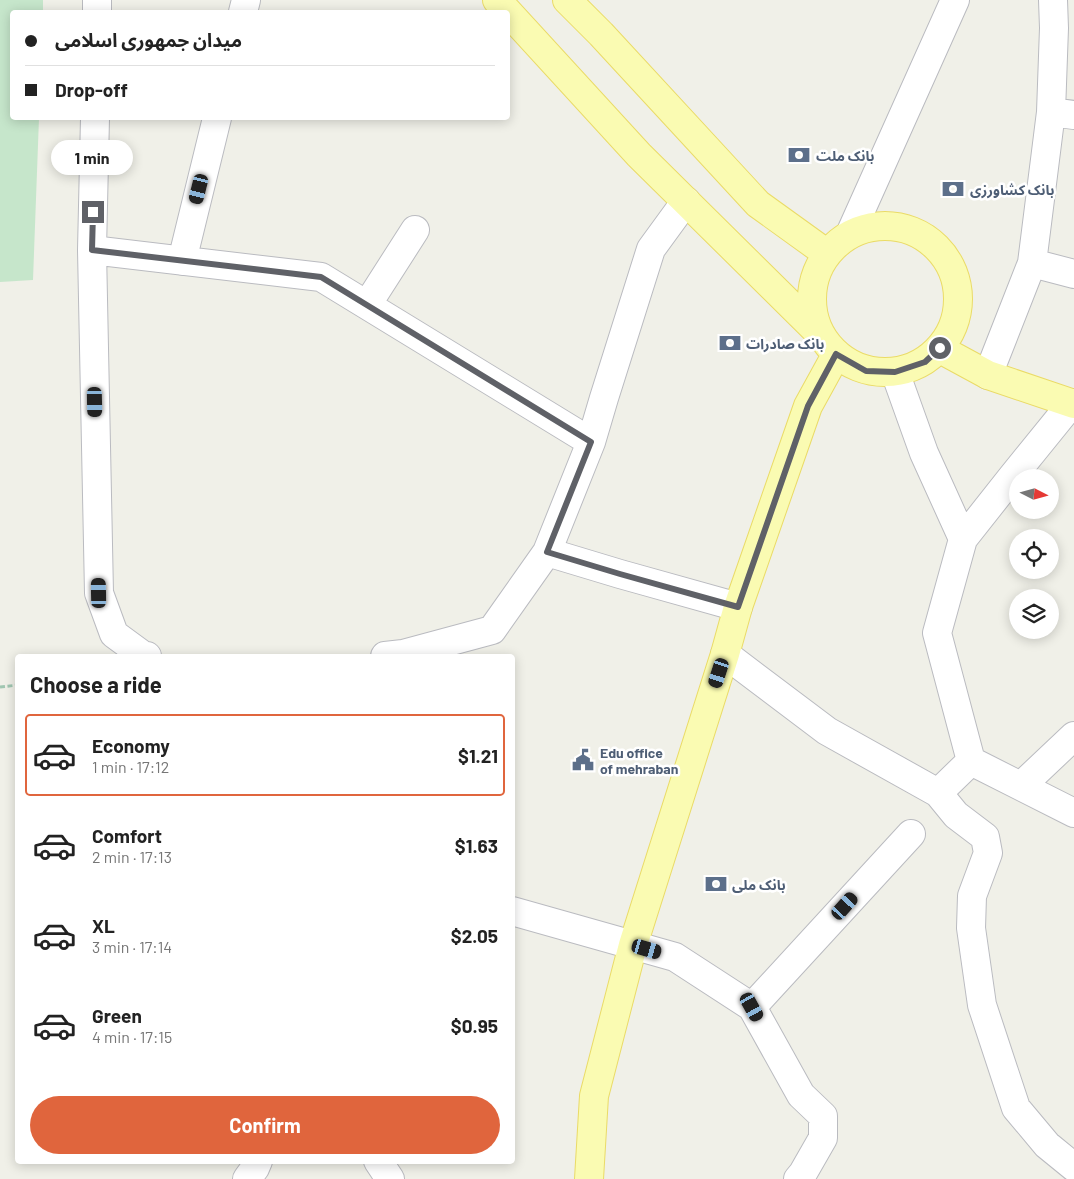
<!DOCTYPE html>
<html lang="en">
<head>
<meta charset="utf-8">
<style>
  :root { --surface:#fff; --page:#f6f6f6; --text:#222; --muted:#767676; --line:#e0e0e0; --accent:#e0653d }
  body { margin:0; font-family:Barlow,"Noto Sans Arabic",sans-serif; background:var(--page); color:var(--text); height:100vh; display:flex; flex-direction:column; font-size:19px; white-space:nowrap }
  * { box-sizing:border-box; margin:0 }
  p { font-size:16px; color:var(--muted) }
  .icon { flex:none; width:28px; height:28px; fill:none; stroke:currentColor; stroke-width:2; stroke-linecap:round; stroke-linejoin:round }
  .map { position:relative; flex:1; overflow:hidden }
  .details { position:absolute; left:15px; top:654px; width:500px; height:510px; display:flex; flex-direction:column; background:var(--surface); border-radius:5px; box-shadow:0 2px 12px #0003 }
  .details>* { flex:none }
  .hud { position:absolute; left:10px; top:10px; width:500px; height:110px; border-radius:5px; box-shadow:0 2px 12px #0003; display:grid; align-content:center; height:110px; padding:0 15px; background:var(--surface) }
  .needle { width:32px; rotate:96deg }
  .fabs { position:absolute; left:1009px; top:469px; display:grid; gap:10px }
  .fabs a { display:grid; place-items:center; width:50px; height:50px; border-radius:50%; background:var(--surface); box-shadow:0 2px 12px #0003; font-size:25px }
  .end { position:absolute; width:22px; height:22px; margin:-11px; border:6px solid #5f6167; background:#fff; box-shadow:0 0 0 2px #fff }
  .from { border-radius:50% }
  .bubble { position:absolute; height:35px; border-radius:18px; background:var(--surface); box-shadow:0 2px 12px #0003; font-size:16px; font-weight:700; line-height:35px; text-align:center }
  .car { position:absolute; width:15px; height:30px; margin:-15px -8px; border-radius:6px; box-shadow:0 0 4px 1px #0007; background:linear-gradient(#222 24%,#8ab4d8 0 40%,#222 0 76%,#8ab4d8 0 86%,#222 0) }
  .hud b { display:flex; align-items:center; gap:18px; height:48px; font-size:19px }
  .hud b+b { border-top:1px solid var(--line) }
  .hud i { width:12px; height:12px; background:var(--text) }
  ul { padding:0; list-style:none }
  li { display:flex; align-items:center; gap:15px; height:82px; margin:0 10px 8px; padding:0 5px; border:2px solid transparent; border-radius:5px }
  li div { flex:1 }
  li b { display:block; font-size:19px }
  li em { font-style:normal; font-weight:700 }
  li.selected { border-color:var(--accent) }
  li>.icon { width:45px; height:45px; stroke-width:1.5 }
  h2 { padding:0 15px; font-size:22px; line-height:60px }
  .cta { display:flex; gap:10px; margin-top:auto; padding:10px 15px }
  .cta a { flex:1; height:58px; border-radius:30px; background:var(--accent); color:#fff; font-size:20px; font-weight:700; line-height:58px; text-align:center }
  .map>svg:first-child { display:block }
  .green { fill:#c6e6cb }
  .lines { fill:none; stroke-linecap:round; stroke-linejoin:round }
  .minor-casing { stroke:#babbc0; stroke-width:30 }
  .major-casing { stroke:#eadb67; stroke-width:30 }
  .path { stroke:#a0c6b1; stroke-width:3; stroke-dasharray:5 2.5; stroke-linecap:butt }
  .minor { stroke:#fff; stroke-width:28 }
  .major { stroke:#fafbb2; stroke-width:28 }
  .route { stroke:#5f6167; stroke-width:6 }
  .labels { text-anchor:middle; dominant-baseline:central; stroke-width:5; stroke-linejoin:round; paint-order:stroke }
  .service-label { font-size:14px; font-weight:bold; fill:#4e5e75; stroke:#fff; text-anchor:start }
</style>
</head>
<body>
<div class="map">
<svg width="1074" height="1179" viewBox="0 0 1074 1179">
  <rect width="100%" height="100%" fill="#f0f0e8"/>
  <path class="green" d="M 0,0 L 43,0 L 43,12 L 12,12 L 12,118 L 39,118 L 33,280 L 0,282 Z"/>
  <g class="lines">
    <g class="minor-casing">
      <path id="minor" d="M 97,12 L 97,0
        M 243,12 L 246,0
        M 1051,112 L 1074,115
        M 95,118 L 92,250 L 99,593 L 114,634 L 144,656 L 147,656
        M 851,232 L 955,0
        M 92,250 L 321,277 L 591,442
        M 182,261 L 217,118
        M 1032,263 L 1074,274
        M 367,305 L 415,230
        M 895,372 L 924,453 L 963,539 L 937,633 L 971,761
        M 988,375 L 1032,263 L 1051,112 L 1054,28 L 1053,0
        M 963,539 L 1012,477 L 1072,403
        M 547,552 L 620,574 L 738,607
        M 725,654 L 827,731 L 938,793 L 971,761 L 1074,813
        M 385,656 L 403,654 L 492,630 L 547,552 L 591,442 L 604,398 L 651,249 L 686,201
        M 1021,786 L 1074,736
        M 938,793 L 956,815 L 985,837 L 988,853 L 972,896 L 971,928 L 982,1005 L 1016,1108 L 1047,1145 L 1074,1167
        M 512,911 L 675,957 L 752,1007 L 801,1095 L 823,1116 L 823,1138 L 803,1173 L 798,1179
        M 752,1007 L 911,834
        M 378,1161 L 390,1179
        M 247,1179 L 255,1168 L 258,1161"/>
    </g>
    <g class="major-casing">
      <path id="major" d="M 497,0 L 639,155 L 818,332
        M 567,0 L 601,34 L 758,204 L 826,253
        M812 299a73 73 0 1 1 146 0a73 73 0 1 1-146 0Z
        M 940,349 L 988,375 L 1074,404
        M 589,1179 L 594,1096 L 633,945 L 725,654 L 738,607 L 808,406 L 836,355"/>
    </g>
    <path class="path" d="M 0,687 L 18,685"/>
    <use href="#minor" class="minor"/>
    <use href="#major" class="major"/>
  </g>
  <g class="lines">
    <path class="route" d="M 93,212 L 92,250 L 321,277 L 591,442 L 547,552 L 620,574 L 738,607 L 808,406 L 836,354 L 866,371 L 895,372 L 925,362 L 940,348"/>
  </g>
  <defs>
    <g id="bank-bare" transform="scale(1.725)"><path d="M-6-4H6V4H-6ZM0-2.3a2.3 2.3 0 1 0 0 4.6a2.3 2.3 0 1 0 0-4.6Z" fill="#5c6f8a" stroke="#fff" stroke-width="2.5" paint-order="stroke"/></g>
    <g id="civic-bare" transform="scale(1.725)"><path d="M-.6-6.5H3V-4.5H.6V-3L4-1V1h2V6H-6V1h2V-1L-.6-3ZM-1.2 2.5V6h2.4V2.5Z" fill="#5c6f8a" stroke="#fff" stroke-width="2.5" paint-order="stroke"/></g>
  </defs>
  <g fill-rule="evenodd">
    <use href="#bank-bare" x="799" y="155"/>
    <use href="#bank-bare" x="953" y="189"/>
    <use href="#bank-bare" x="730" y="343"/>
    <use href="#civic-bare" x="583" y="760"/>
    <use href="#bank-bare" x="716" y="884"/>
  </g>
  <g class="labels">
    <g class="service-label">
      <text x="816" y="155">بانک ملت</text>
      <text x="970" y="189">بانک کشاورزی</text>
      <text x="746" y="343">بانک صادرات</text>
      <text x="600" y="752">Edu office<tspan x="600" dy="16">of mehraban</tspan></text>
      <text x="732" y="884">بانک ملی</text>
    </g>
  </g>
</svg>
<div class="fabs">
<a><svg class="needle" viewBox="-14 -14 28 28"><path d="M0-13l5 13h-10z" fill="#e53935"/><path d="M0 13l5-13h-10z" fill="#767676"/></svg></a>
<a><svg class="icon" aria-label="locate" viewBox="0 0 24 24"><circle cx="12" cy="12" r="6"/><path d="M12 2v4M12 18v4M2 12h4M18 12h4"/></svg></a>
<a><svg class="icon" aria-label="layers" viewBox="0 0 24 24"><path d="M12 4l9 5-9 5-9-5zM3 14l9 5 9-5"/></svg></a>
</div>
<i class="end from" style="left:940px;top:348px"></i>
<i class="end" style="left:93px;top:212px"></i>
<div class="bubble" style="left:51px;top:140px;width:82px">1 min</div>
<i class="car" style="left:199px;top:189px;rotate:194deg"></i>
<i class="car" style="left:95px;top:402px;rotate:179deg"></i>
<i class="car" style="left:99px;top:593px;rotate:359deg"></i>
<i class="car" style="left:719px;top:673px;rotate:198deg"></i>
<i class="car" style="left:845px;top:906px;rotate:42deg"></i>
<i class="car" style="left:647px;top:949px;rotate:106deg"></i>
<i class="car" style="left:752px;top:1007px;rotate:151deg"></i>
<div class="hud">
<b><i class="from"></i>میدان جمهوری اسلامی</b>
<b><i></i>Drop-off</b>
</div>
<section class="details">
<h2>Choose a ride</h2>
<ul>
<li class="selected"><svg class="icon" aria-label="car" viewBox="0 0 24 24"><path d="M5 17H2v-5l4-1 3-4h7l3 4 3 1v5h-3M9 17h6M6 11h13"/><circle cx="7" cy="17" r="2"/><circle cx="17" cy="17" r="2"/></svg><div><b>Economy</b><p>1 min · 17:12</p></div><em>$1.21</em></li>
<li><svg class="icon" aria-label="car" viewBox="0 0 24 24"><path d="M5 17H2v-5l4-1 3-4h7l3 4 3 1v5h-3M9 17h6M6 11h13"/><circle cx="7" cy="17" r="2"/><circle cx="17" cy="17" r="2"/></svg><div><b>Comfort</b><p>2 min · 17:13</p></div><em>$1.63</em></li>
<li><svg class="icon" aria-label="car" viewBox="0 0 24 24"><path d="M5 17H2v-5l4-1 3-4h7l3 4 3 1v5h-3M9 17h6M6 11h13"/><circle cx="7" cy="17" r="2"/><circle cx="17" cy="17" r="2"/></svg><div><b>XL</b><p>3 min · 17:14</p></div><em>$2.05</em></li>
<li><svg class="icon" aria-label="car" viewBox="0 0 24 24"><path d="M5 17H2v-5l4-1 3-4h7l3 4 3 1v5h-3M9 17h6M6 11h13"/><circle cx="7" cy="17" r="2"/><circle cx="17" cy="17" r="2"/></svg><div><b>Green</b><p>4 min · 17:15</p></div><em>$0.95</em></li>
</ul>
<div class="cta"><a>Confirm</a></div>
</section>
</div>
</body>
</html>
